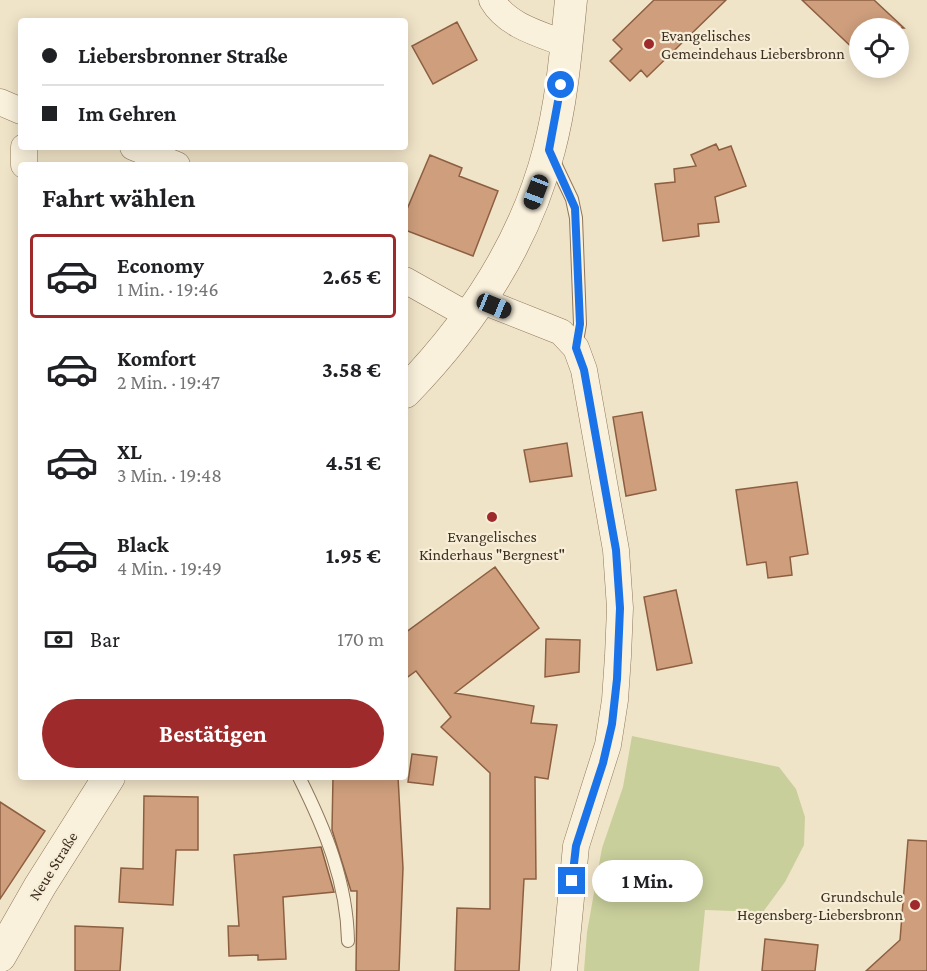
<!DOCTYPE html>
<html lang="de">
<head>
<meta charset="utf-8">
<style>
  :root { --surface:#fff; --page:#f6f6f6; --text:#202124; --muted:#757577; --line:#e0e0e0; --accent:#9e2a2b }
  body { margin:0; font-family:"Crimson Pro",serif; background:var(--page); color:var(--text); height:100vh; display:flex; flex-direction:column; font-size:22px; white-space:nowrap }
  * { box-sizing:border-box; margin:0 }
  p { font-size:20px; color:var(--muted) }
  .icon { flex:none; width:33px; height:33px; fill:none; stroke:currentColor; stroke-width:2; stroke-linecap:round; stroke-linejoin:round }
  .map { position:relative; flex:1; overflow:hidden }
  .drawer { position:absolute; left:18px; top:162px; width:390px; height:618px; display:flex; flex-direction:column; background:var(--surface); border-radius:6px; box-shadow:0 3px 15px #0003 }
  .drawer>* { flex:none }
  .hud { position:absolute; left:18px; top:18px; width:390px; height:132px; border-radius:6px; box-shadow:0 3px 15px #0003; display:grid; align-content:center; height:132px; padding:0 24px; background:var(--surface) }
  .controls { position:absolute; left:849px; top:18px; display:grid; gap:12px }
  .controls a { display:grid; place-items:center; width:60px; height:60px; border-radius:50%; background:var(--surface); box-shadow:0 3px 15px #0003; font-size:30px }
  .end { position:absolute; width:27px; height:27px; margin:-14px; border:8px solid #1a73e8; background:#fff; box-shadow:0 0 0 3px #fff }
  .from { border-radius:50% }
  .bubble { position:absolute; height:42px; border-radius:21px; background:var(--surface); box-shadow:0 3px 15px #0003; font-size:20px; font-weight:700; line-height:42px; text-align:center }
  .car { position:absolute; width:18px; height:36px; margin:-18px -9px; border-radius:8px; box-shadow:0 0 4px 2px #0007; background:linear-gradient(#222 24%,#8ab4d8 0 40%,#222 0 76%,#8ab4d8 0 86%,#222 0) }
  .hud b { display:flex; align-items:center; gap:21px; height:57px; font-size:22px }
  .hud b+b { border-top:2px solid var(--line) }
  .hud i { width:15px; height:15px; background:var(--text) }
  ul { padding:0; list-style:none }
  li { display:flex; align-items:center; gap:18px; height:84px; margin:0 12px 9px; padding:0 12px; border:3px solid transparent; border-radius:6px }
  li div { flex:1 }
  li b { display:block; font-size:22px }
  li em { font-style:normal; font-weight:700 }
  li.selected { border-color:var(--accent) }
  li>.icon { width:54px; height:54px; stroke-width:1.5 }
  h2 { padding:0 24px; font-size:27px; line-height:72px }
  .pay { display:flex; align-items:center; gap:15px; height:66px; padding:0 24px; font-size:22px }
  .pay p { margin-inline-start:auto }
  .cta { display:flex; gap:12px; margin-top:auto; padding:12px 24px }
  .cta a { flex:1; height:69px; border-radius:36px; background:var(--accent); color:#fff; font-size:24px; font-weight:700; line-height:69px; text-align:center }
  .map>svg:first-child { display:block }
  .green { fill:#c9cf9b }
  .building { fill:#cf9f7d; stroke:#8d5f41; stroke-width:1.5 }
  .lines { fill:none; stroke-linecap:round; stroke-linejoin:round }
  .service-casing { stroke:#8d765c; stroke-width:14 }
  .minor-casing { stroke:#8d765c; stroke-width:27 }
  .tertiary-casing { stroke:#8d765c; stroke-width:33 }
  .service { stroke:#faf1dc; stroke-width:12 }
  .minor { stroke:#faf1dc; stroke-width:26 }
  .tertiary { stroke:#faf1dc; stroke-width:32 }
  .route { stroke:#1a73e8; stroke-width:8 }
  .poi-dot { fill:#9e2a2b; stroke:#f7eed8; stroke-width:2 }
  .labels { text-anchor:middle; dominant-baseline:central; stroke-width:4.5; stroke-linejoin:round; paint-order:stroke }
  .poi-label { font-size:16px; fill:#3d2e20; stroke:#f7eed8; text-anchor:start }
  .street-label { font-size:16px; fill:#3d2e20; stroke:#f7eed8 }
</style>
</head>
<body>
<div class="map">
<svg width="927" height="971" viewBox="0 0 927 971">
  <rect width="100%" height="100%" fill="#f0e4c8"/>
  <path class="green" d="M 632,736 L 779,767 L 796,789 L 805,817 L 804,845 L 785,882 L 763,912 L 705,910 L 699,971 L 584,971 L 587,932 L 602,848 L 623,787 Z"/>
  <path class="building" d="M 654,0 L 726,0 L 647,77 L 641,70 L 630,81 L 610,61 L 622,49 L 613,40 Z
    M 802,0 L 874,0 L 904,28 L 860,28 L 860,55 Z
    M 457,22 L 477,60 L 433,84 L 412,46 Z
    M 716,144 L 719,150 L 731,146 L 746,186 L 715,197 L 719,222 L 698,224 L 699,236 L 663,241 L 655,184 L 675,182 L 674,169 L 696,166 L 691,155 Z
    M 430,155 L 462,168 L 459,176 L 498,191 L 473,256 L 405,230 L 405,214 Z
    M 642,412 L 656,490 L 626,496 L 613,417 Z
    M 567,443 L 572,476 L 530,482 L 524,450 Z
    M 797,482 L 808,554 L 790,557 L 792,575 L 768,578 L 766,562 L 747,565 L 736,490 Z
    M 495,567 L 539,628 L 455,693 L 534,706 L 531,723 L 557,725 L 548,779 L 535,777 L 536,879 L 524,879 L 519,971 L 455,971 L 457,908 L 490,909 L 490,773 L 441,727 L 451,717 L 416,671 L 405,679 L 405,633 Z
    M 676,590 L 692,663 L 657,670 L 644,597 Z
    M 546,639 L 580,640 L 579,672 L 545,677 Z
    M 412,754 L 437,757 L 433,785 L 408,782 Z
    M 333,777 L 398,777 L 403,868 L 399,971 L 356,971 L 357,891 L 351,891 L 332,830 Z
    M 144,796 L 198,797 L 198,850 L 176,850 L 173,905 L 119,902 L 121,868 L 143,869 Z
    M 0,802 L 45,831 L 0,899 Z
    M 908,840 L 927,841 L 927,971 L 866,971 L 900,940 Z
    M 321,847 L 334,892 L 283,897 L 286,959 L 258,960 L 258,955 L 229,956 L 228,926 L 239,926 L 234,855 Z
    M 75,926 L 123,928 L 120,971 L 75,971 Z
    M 765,939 L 818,945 L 815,971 L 762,971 Z"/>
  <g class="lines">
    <g class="service-casing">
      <path id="service" d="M 552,157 L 572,199 L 576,218 L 580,324 L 576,347
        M 299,777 C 325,829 347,882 348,941"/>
    </g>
    <g class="minor-casing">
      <path id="minor" d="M 492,0 C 507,26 540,34 566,44
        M 0,102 L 21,111
        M 133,147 L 177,165
        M 24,165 L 24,147
        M 405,280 L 469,316
        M 480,300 L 561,332 L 576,348 L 584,370 L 616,550 L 620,608 L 618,656 L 615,700 L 608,745 L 576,846 L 564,971"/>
    </g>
    <g class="tertiary-casing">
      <path id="tertiary" d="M 405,392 C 471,324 525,243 549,150 C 562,101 566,50 571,0
        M 0,956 L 40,886 L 109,777"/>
    </g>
    <use href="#service" class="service"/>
    <use href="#minor" class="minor"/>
    <use href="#tertiary" class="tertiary"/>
  </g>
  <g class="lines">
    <path class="route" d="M 561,85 L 549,150 L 575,208 L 580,324 L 576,348 L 584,370 L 616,550 L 620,608 L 617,679 L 612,724 L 603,763 L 576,846 L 572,881"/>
  </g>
  <g class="poi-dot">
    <circle cx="649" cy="44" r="6"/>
    <circle cx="492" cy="517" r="6"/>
    <circle cx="915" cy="905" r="6"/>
  </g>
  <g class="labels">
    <g class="poi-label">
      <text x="661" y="35">Evangelisches<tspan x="661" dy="18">Gemeindehaus Liebersbronn</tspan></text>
      <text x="492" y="536" text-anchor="middle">Evangelisches<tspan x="492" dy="18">Kinderhaus "Bergnest"</tspan></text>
      <text x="903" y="896" text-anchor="end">Grundschule<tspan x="903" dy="18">Hegensberg-Liebersbronn</tspan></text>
    </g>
    <g class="street-label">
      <text transform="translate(53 866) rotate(-58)">Neue Straße</text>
    </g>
  </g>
</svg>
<div class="controls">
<a><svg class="icon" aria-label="locate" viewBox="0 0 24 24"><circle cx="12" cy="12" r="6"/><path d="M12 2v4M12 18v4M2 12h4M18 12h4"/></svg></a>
</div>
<i class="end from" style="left:561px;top:85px"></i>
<i class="end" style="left:572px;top:881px"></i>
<div class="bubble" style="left:592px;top:860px;width:111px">1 Min.</div>
<i class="car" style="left:536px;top:192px;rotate:201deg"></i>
<i class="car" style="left:494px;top:306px;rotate:112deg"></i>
<div class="hud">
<b><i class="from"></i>Liebersbronner Straße</b>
<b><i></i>Im Gehren</b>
</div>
<section class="drawer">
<h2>Fahrt wählen</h2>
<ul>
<li class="selected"><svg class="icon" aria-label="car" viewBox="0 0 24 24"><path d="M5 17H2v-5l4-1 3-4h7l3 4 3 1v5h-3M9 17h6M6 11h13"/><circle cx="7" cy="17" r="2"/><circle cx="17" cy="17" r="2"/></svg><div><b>Economy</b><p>1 Min. · 19:46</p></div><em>2.65 €</em></li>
<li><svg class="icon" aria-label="car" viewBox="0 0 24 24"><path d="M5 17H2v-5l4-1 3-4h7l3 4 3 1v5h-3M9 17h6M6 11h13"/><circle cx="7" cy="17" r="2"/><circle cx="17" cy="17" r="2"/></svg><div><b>Komfort</b><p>2 Min. · 19:47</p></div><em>3.58 €</em></li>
<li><svg class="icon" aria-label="car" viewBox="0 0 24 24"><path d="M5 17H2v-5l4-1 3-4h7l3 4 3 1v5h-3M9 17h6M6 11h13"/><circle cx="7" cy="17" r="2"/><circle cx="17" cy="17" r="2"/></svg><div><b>XL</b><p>3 Min. · 19:48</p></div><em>4.51 €</em></li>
<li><svg class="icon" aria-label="car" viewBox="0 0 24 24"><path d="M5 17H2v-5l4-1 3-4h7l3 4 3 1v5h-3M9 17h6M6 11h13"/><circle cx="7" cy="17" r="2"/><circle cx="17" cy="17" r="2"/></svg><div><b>Black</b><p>4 Min. · 19:49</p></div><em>1.95 €</em></li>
</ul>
<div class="pay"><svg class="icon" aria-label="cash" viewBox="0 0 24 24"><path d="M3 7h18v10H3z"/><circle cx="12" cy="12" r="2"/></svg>Bar<p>170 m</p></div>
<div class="cta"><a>Bestätigen</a></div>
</section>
</div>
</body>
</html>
